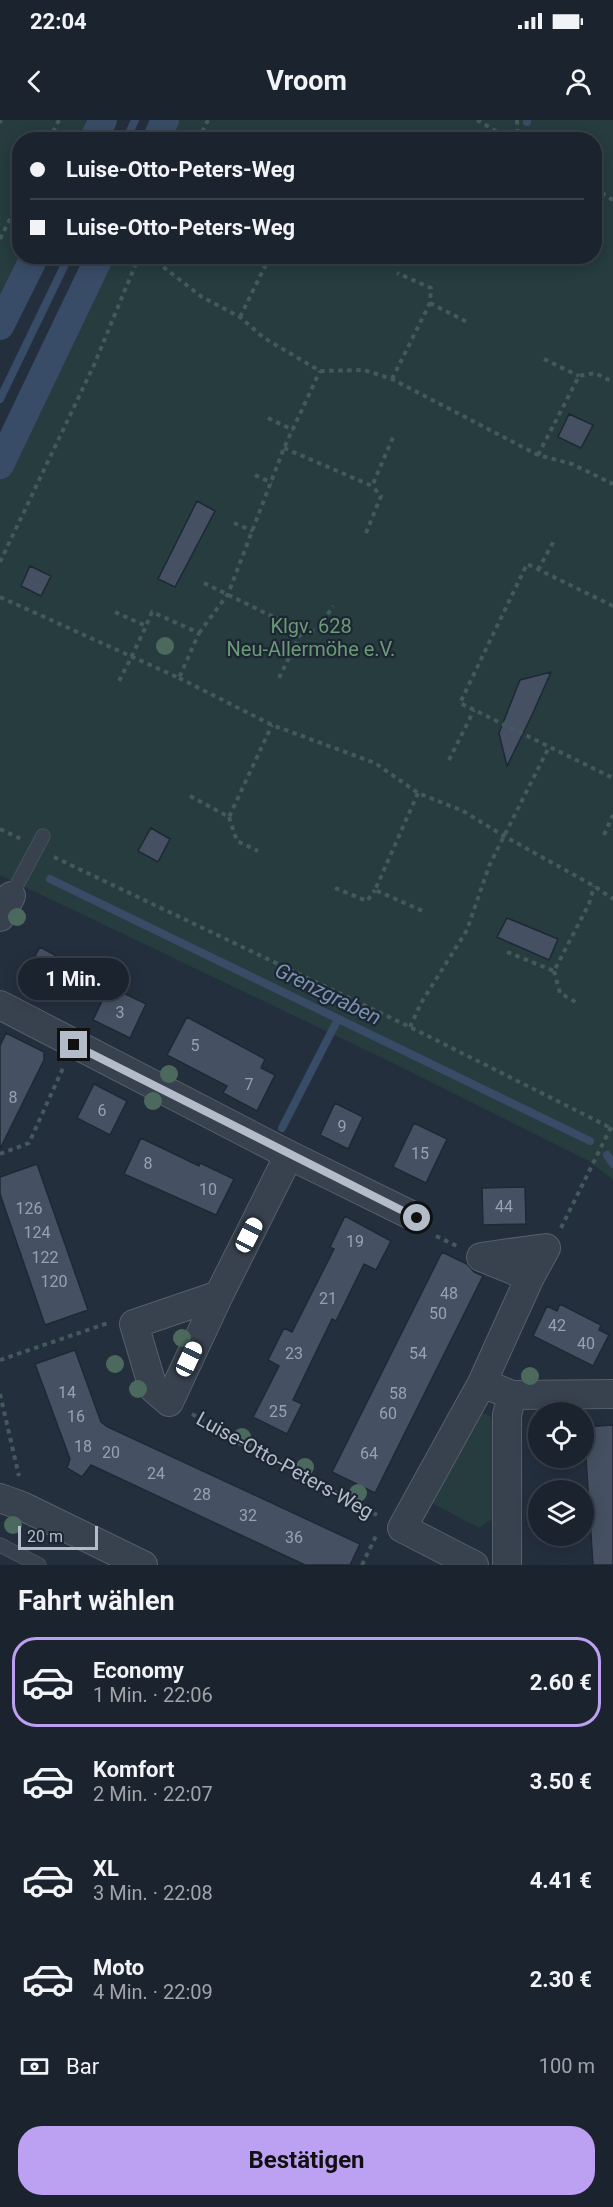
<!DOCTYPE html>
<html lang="de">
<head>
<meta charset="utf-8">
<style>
  :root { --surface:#1b232e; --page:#282f3a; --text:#f1f3f6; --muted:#a0a4aa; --line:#39404a; --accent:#bca0f2 }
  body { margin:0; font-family:Roboto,sans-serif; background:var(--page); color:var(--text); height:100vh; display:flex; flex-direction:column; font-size:22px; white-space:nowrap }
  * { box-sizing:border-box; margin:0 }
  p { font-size:20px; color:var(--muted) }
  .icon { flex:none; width:33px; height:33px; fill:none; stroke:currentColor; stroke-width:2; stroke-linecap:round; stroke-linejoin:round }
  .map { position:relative; height:1445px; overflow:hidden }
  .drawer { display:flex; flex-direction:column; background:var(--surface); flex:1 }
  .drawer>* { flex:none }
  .guide { position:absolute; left:12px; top:12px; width:590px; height:132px; border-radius:24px; box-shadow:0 3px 15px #0003,0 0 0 2px var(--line); display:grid; align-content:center; height:132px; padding:0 18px; background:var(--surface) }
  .tools { position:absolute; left:528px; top:1282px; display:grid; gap:12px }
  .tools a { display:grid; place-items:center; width:66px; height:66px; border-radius:50%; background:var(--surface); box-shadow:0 3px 15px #0003,0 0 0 2px var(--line); font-size:30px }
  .scale { position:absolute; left:18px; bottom:15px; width:80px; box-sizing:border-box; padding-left:6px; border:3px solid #b4bcc9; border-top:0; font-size:16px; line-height:21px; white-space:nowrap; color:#b4bcc9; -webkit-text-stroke:4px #1d2633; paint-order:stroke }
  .end { position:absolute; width:27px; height:27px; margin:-14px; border:8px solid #b4bcc9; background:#111; box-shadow:0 0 0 3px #111 }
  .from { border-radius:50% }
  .bubble { position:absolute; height:42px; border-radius:21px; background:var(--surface); box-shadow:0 3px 15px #0003,0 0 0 2px var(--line); font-size:20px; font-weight:700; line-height:42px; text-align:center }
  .car { position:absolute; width:18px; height:36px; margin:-18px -9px; border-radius:8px; box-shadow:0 0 4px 2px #0007; background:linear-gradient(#fff 24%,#345 0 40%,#fff 0 76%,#345 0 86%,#fff 0) }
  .guide b { display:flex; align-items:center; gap:21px; height:57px; font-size:22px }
  .guide b+b { border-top:2px solid var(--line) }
  .guide i { width:15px; height:15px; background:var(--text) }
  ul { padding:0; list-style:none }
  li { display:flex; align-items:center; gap:18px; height:90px; margin:0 12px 9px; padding:0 6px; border:3px solid transparent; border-radius:24px }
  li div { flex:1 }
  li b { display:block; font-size:22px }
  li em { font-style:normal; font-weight:700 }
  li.selected { border-color:var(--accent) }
  li>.icon { width:54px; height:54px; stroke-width:1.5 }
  h2 { padding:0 18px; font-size:27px; line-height:72px }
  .pay { display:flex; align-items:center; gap:15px; height:66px; padding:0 18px; font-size:22px }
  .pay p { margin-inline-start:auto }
  .button { display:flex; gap:12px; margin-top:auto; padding:12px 18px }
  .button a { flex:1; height:69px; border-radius:24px; background:var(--accent); color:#111; font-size:24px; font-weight:700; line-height:69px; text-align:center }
  .status { display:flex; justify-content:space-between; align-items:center; height:42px; padding:0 30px; background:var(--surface); direction:ltr }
  .status svg { height:16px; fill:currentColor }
  header { display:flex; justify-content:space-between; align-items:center; height:78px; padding:0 18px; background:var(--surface); font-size:27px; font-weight:700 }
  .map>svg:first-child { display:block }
  .green { fill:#263c3f }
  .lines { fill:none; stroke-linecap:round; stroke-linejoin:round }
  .stream { stroke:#394c67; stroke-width:8 }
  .canal { stroke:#394c67; stroke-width:28 }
  .building { fill:#455162; stroke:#1f2835; stroke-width:1.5 }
  .lane-casing { stroke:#565f6c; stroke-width:15 }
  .street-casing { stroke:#565f6c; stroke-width:30 }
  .path { stroke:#44595c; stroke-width:4; stroke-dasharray:4.5 4.5; stroke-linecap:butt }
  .lane { stroke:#38414e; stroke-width:14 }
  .street { stroke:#38414e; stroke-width:28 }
  .tree { fill:#4b6a5d }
  .route { stroke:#b4bcc9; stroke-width:8 }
  .labels { text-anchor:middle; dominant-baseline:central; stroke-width:4.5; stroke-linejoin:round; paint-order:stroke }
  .number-label { font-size:16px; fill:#98a1af }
  .park-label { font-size:20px; fill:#6b9a76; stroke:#1d2633 }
  .street-label { font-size:20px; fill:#b4bcc9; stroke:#1d2633 }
  .water-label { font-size:21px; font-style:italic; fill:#7c92b1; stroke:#1d2633 }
</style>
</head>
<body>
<div class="status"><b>22:04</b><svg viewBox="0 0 49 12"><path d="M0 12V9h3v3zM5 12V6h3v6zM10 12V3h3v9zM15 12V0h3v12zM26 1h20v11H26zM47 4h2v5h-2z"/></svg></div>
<header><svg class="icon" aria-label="back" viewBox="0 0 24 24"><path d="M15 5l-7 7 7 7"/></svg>Vroom<svg class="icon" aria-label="person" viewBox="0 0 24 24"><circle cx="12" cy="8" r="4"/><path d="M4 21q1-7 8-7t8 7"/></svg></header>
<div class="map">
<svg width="613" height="1445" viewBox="0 0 613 1445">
  <rect width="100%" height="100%" fill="#242f3e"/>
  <path class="green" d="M 0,0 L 103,0 L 93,19 L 20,20 L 20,136 L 35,137 L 0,206 Z
    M 165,0 L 613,0 L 613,1060 L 589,1041 L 391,942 L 0,755 L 0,345 L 100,137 L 594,136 L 594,20 L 156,19 Z
    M 481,1293 L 489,1295 L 494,1300 L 496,1396 L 479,1408 L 430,1382 Z"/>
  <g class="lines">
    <path class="stream" d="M 527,0 L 527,2
      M 126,20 L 135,0
      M 0,279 L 69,136
      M 50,759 L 590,1021
      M 282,1008 L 338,899
      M 607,1035 L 613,1044"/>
    <path class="canal" d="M 93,20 L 103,0
      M 156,20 L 165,0
      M 0,206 L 35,136
      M 0,345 L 100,136"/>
  </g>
  <path class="building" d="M 569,294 L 593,305 L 581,328 L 558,317 Z
    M 197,381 L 215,391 L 175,467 L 158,459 Z
    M 30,446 L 51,456 L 41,476 L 21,466 Z
    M 551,552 L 532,595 L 507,646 L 499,613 L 520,560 Z
    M 151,708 L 170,719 L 158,742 L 138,731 Z
    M 507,798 L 558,819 L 549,840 L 497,817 Z
    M 40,827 L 75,846 L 56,881 L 21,862 Z
    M 109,866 L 146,884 L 130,918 L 93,900 Z
    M 187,897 L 265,939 L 261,948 L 275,955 L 257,991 L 223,973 L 227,966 L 167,935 Z
    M 6,913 L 44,932 L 44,940 L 0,1029 L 0,926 Z
    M 94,964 L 127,981 L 110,1015 L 77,998 Z
    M 335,983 L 363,997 L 348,1029 L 320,1015 Z
    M 414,1003 L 447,1019 L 426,1063 L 393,1047 Z
    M 141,1018 L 199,1046 L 200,1043 L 234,1059 L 216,1095 L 124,1054 Z
    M 37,1044 L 88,1190 L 45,1205 L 0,1074 L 0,1057 Z
    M 525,1067 L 526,1104 L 483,1105 L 482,1068 Z
    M 345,1096 L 391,1121 L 376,1150 L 364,1144 L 336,1201 L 332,1199 L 293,1280 L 302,1284 L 287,1314 L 253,1297 L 279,1246 L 268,1240 L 284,1208 L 292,1212 L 334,1129 L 330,1127 Z
    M 442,1132 L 467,1144 L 474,1152 L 483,1156 L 375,1373 L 332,1352 Z
    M 560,1184 L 601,1205 L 599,1210 L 609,1215 L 593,1246 L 533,1216 L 547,1186 L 557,1191 Z
    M 75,1230 L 101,1302 L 108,1307 L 360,1424 L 350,1445 L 305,1445 L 91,1345 L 82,1357 L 67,1348 L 70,1339 L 35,1244 Z
    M 613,1305 L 613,1445 L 593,1445 L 586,1339 L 584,1339 L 584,1307 Z"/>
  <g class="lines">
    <g class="lane-casing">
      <path id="lane" d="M 11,776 L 43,716
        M 0,1425 L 39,1445"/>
    </g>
    <g class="street-casing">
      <path id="street" d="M 0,797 L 11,776
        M 0,885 L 289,1035 L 417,1098
        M 219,1175 L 134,1204 L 153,1268 L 169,1282 L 219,1175 L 289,1035
        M 482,1263 L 530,1157 L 546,1128 L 481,1137 L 530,1157
        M 0,1378 L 22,1386 L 143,1445
        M 474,1445 L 402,1408 L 482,1263 L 512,1275 L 613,1274
        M 507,1445 L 507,1295 L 512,1275"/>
    </g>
    <path class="path" d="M 477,0 L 511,20
      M 517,0 L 518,20
      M 0,3 L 1,0
      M 49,20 L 59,0
      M 198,20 L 208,0
      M 594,68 L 613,80
      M 0,119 L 20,79
      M 149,136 L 202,177 L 240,197 L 264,218 L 320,251 L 364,250 L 392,259 L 538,335 L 572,344 L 613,364
      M 430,183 L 467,202
      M 240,197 L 270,136
      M 544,239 L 579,256
      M 392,259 L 430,183 L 431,168 L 397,153
      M 268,298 L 293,310
      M 284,328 L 372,366 L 394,315
      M 538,335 L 579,256 L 595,253 L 613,262
      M 255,355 L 272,363
      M 234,403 L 253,411
      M 366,413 L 381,376 L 372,366
      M 0,442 L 94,245 L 139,136
      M 538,450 L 555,419
      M 204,463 L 302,511 L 317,511 L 333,486
      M 0,477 L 179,558 L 199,513 L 152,492 C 142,516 130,540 118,563
      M 613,486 L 527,444 L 460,583 L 613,658
      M 115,492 L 146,506
      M 199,513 L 228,474 L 284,328 L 320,251
      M 179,558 L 272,605 L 375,643 L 418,673 L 463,691 L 504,716 L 594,766 L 613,779
      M 279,558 L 302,511
      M 449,640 L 474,590
      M 418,673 L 375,770 L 425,792
      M 190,676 L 229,697 L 272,605
      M 229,697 L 237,721 L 258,731
      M 0,709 L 21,719
      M 604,715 L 613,695
      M 54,737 L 410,907 L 613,1009
      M 335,768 L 367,781 L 375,770
      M 507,832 L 554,851 L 589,784 L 594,766
      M 554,851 L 560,873 L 579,884
      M 410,907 L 421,883 L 467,810 L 489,746 L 549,627
      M 0,1034 L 29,1023 L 63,948
      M 561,1108 L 611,1007
      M 436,1116 L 459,1127
      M 0,1240 L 108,1203
      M 0,1274 L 19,1356
      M 192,1294 L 377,1395
      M 362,1445 L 376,1416"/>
    <use href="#lane" class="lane"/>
    <use href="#street" class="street"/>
  </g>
  <g class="tree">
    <circle cx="165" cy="526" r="9"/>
    <circle cx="17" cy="797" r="9"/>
    <circle cx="169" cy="954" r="9"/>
    <circle cx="153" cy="981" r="9"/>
    <circle cx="182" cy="1218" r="9"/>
    <circle cx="115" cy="1244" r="9"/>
    <circle cx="530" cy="1256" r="9"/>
    <circle cx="138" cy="1269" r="9"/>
    <circle cx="242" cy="1317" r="9"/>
    <circle cx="305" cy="1347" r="9"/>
    <circle cx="358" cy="1373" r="9"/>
    <circle cx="13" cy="1405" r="9"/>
  </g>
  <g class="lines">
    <path class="route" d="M 74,925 L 417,1098"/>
  </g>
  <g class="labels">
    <g class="number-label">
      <text x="120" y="892">3</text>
      <text x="195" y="925">5</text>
      <text x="249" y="964">7</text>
      <text x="13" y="977">8</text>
      <text x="102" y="990">6</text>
      <text x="342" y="1006">9</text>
      <text x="420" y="1033">15</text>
      <text x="148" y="1043">8</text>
      <text x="208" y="1069">10</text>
      <text x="504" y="1086">44</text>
      <text x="29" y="1088">126</text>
      <text x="37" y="1112">124</text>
      <text x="355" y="1121">19</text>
      <text x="45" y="1137">122</text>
      <text x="54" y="1161">120</text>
      <text x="449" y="1173">48</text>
      <text x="328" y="1178">21</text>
      <text x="438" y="1193">50</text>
      <text x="557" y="1205">42</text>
      <text x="586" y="1223">40</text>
      <text x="294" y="1233">23</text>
      <text x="418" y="1233">54</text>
      <text x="67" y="1272">14</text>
      <text x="398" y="1273">58</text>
      <text x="278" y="1291">25</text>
      <text x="388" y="1293">60</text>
      <text x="76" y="1296">16</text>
      <text x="83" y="1326">18</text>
      <text x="111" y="1332">20</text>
      <text x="369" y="1333">64</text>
      <text x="156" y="1353">24</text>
      <text x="202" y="1374">28</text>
      <text x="248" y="1395">32</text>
      <text x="294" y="1417">36</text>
    </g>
    <g class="park-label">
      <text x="311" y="506">Klgv. 628<tspan x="311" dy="23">Neu-Allermöhe e.V.</tspan></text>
    </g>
    <g class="street-label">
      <text transform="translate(285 1345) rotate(29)">Luise-Otto-Peters-Weg</text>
    </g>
    <g class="water-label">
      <text transform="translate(328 874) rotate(26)">Grenzgraben</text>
    </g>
  </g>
</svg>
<div class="tools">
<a><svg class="icon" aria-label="locate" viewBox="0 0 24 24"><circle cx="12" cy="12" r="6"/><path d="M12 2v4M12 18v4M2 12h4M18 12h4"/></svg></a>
<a><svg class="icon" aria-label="layers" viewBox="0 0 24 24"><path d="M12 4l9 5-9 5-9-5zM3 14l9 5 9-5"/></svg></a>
</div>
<div class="scale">20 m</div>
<i class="end from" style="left:417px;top:1098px"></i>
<i class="end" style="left:74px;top:925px"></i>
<div class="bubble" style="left:18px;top:838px;width:111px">1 Min.</div>
<i class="car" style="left:249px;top:1115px;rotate:27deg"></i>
<i class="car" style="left:189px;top:1239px;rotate:25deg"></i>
<div class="guide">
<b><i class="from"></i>Luise-Otto-Peters-Weg</b>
<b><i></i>Luise-Otto-Peters-Weg</b>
</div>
</div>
<section class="drawer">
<h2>Fahrt wählen</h2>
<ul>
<li class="selected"><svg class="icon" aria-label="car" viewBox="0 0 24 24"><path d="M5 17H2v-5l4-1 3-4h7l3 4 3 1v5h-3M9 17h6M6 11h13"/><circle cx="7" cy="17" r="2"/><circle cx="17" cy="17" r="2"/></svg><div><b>Economy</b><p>1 Min. · 22:06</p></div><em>2.60 €</em></li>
<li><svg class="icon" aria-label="car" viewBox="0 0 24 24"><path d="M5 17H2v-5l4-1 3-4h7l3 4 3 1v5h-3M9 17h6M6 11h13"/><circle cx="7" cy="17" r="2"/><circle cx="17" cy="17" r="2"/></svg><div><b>Komfort</b><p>2 Min. · 22:07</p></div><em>3.50 €</em></li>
<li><svg class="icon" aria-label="car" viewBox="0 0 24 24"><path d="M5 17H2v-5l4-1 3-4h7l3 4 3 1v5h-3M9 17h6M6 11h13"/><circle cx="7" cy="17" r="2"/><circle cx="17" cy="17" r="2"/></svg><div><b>XL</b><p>3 Min. · 22:08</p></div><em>4.41 €</em></li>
<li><svg class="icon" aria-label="car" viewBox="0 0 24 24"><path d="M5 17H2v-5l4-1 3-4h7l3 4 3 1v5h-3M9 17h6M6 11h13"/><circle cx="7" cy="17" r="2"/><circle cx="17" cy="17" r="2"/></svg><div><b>Moto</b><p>4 Min. · 22:09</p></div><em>2.30 €</em></li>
</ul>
<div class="pay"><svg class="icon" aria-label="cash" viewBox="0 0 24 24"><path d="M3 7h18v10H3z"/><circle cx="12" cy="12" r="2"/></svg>Bar<p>100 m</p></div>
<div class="button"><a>Bestätigen</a></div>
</section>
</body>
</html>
